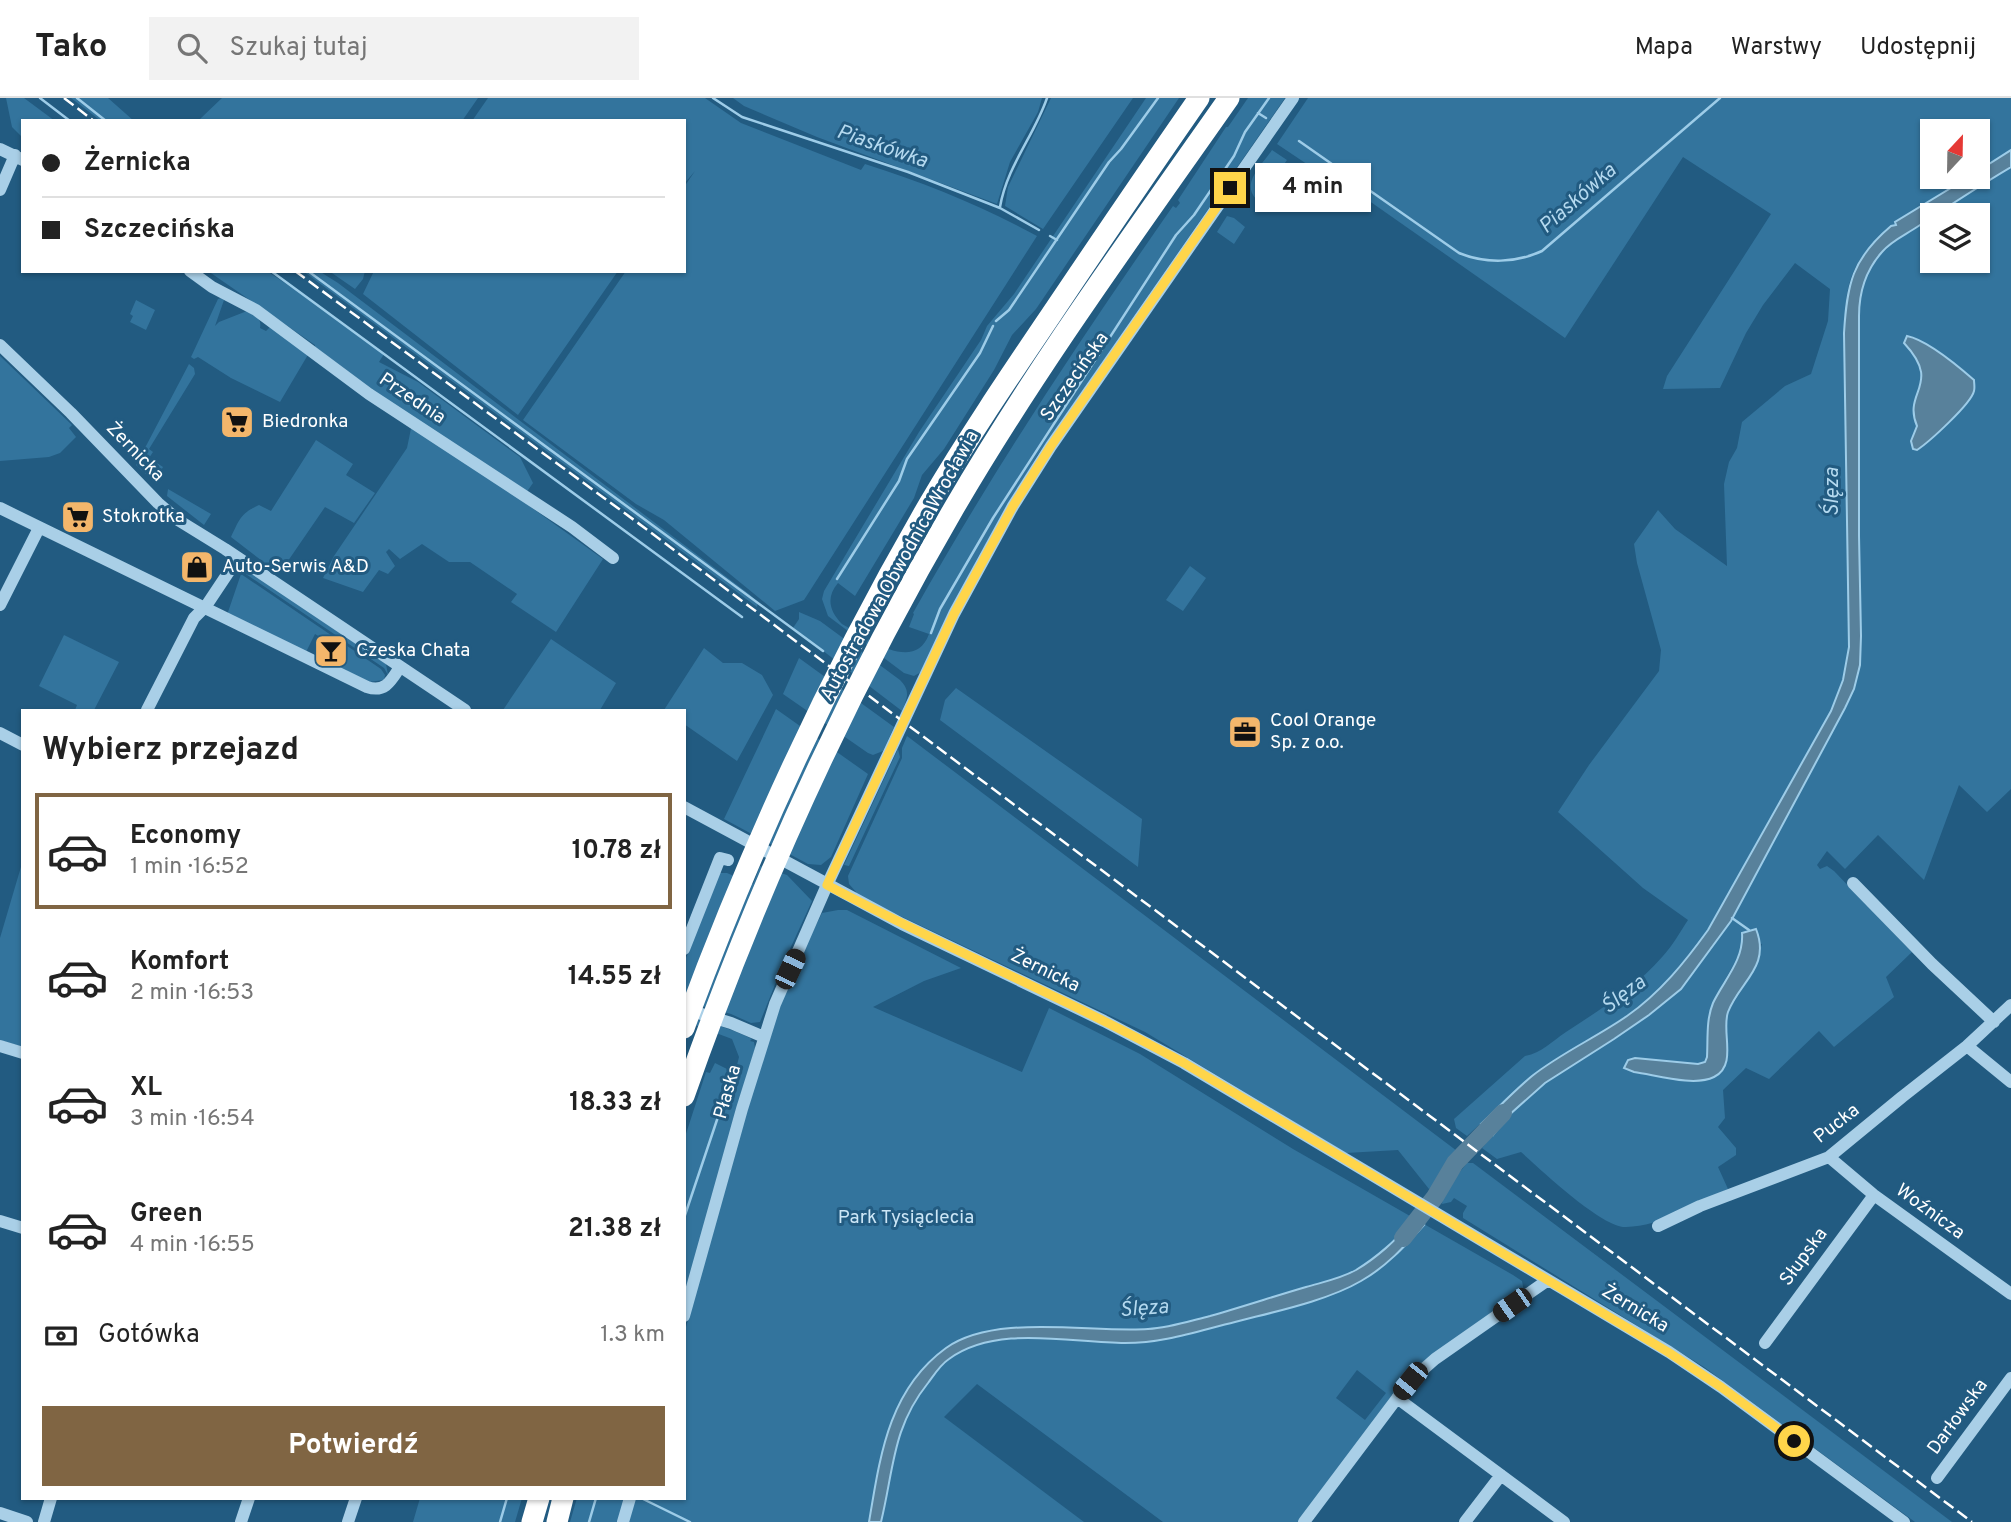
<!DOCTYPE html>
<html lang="pl">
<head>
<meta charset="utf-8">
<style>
  :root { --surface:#fff; --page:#f2f2f2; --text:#222; --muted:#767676; --line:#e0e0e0; --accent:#806543 }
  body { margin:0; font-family:Overpass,sans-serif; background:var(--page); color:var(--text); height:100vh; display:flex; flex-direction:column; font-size:26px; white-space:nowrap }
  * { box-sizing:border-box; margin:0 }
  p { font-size:23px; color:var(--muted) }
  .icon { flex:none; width:38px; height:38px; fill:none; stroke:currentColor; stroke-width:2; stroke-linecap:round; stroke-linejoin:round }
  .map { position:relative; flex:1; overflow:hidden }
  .side { position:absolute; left:21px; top:611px; width:665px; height:791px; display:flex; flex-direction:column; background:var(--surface); border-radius:0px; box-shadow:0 2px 5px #0004 }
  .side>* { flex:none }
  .hud { position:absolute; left:21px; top:21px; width:665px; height:154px; border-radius:0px; box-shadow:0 2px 5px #0004; display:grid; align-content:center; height:154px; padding:0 21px; background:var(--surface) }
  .needle { width:46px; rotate:22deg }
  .tools { position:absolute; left:1920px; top:21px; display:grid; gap:14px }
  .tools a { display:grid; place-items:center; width:70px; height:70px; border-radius:0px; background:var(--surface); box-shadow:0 2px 5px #0004; font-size:35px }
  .end { position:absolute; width:32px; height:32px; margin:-16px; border:9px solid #ffd54a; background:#111; box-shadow:0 0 0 4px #111 }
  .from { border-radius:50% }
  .bubble { position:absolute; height:49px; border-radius:0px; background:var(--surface); box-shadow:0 2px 5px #0004; font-size:23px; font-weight:700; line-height:49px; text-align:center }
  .car { position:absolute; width:21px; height:42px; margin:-21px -10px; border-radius:9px; box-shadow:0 0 5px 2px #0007; background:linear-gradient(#222 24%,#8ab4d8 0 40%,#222 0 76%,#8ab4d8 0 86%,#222 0) }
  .hud b { display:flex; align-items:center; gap:24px; height:66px; font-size:26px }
  .hud b+b { border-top:2px solid var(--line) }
  .hud i { width:18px; height:18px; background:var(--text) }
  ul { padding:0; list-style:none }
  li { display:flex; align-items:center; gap:21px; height:116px; margin:0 14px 10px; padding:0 7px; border:4px solid transparent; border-radius:0px }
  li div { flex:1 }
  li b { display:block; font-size:26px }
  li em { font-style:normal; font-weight:700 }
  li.current { border-color:var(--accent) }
  li>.icon { width:63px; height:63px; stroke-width:1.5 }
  h2 { padding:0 21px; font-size:32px; line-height:84px }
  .pay { display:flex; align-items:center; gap:18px; height:77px; padding:0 21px; font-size:26px }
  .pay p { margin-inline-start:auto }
  .cta { display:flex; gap:14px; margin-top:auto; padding:14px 21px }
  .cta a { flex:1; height:80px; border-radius:0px; background:var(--accent); color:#fff; font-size:28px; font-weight:700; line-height:80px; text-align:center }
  header { display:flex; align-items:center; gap:42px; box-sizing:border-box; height:98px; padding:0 35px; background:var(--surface); border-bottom:2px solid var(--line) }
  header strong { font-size:33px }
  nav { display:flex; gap:38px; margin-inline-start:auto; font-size:24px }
  .search { width:490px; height:63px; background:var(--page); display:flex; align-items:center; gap:18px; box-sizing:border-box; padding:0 24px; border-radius:0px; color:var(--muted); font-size:26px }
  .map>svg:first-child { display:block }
  .green { fill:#33749d; fill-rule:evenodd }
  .water { fill:#58819b; stroke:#9dcce8; stroke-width:2 }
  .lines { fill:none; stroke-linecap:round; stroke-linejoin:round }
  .stream { stroke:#9dcce8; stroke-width:2.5 }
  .river { stroke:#58819b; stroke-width:18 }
  .minor { stroke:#a9cfe7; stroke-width:12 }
  .highway { stroke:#fff; stroke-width:21 }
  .rail { stroke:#fff; stroke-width:2.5; stroke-dasharray:12 5; stroke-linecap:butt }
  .route { stroke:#ffd54a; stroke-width:9 }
  .labels { text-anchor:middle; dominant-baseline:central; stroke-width:6; stroke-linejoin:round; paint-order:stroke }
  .street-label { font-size:19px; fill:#fff; stroke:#225b81 }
  .poi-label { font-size:19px; fill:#fff; stroke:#225b81; text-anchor:start }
  .park-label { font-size:19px; fill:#cce6f6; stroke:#225b81 }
  .water-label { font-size:21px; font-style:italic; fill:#b4d9ef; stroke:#225b81 }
</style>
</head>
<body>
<header>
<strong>Tako</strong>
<div class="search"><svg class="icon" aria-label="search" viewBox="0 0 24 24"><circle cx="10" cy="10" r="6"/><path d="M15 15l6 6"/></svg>Szukaj tutaj</div>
<nav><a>Mapa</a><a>Warstwy</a><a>Udostępnij</a></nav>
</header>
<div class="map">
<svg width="2011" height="1424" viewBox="0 0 2011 1424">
  <rect width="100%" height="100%" fill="#225b81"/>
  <path class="green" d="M 6,0 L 24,0 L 55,23 L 23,23 L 23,40 L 12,29 Z
    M 71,0 L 108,0 L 134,23 L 101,23 Z
    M 222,0 L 478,0 L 462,23 L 200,21 Z
    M 488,0 L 705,0 L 741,25 L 861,72 L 865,66 C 925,85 982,108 1037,138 L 804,502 L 775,513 L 664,422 L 636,406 L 523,322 L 626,173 L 684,173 L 684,89 L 695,73 L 684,86 L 684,23 L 472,23 Z
    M 733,0 L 1042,0 L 1038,14 L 1010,64 L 997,106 L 817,39 L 744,8 Z
    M 1051,0 L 1133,0 L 1043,131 L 1005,108 L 1008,89 Z
    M 1146,0 L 1179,0 L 1036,211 L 1012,237 L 994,272 L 944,351 L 922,377 L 914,400 L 855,498 L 838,485 C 826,499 829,513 842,526 C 865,538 914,577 929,536 L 909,529 L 914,516 L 913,515 C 992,374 1081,240 1173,108 L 1176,110 L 1180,105 L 1178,102 L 1226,29 L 1228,29 L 1248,0 L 1285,0 L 1037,358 L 978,459 L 921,574 L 914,578 L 904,575 L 828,518 L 822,501 L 824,493 L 919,334 L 981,242 L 987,228 L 1014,196 Z
    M 1308,0 L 2011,0 L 2011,52 L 1978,73 L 1978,33 L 1932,33 L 1932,79 L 1969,79 C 1929,105 1867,132 1851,180 C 1845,198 1845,217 1844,235 L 1849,549 L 1843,582 L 1831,613 L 1708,832 L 1687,863 L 1661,890 L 1628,917 L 1533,977 L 1467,1038 L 1456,1030 L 1454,1021 L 1525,958 C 1542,955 1552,943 1566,934 C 1601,911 1635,890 1663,858 C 1673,847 1680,834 1688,822 L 1643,790 L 1558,714 L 1589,667 L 1659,573 L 1661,552 L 1637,465 L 1634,446 L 1658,412 L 1675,431 L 1727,468 L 1724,386 L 1729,364 L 1737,350 L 1742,324 L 1785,288 L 1811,276 L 1828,223 L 1830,191 L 1795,165 L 1763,207 L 1746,235 L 1720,290 L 1663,291 L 1667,278 L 1771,116 L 1683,59 L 1565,240 L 1365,100 L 1344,91 L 1277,46 Z
    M 1272,52 L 1287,62 L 1259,102 L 1256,101 C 1241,85 1262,67 1272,52 Z
    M 2011,69 L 2011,691 L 1987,714 L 1959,687 L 1924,782 L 1878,737 L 1845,771 L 1827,753 L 1817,767 L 1820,771 L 1827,768 L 1834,773 L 1912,854 L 1886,879 L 1894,899 L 1834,949 L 1819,933 L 1769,981 L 1746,970 L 1723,992 L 1725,1020 L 1718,1029 L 1736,1050 L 1736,1057 L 1718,1069 L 1728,1091 C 1696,1106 1662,1128 1626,1129 C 1602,1130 1540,1071 1521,1054 L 1497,1061 L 1482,1050 L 1508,1018 L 1545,985 L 1614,941 L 1649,917 L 1681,891 L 1731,823 L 1845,610 L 1861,538 L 1859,438 L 1859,218 C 1860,160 1889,148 1932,119 L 1932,163 L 1978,163 L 1978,117 L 1934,117 ZM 1911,239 L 1961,270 L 1974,281 L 1939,333 L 1917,352 L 1913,351 L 1911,343 L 1917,328 L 1915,309 L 1923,276 L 1913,254 ZM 1743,842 L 1762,846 L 1753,874 L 1729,912 L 1726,923 L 1727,957 L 1700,984 L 1634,974 L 1624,970 L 1628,962 L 1635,960 L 1698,966 L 1705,964 L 1707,959 C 1708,942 1706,925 1712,909 C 1720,885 1737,868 1743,842 Z
    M 1227,118 L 1234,120 L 1245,129 L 1234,146 L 1217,134 Z
    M 208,173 L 267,173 L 331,216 L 384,256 L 379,264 L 418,284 L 520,359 L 533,385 L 521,402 L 603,461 L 556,534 L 511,504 L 517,496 L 470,464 L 449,464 L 422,446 L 400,461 L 389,451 L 386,454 L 395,468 L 388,476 L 379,472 L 363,494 L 323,480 L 334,458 L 407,350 L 413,321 L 315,249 L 315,247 Z
    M 303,173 L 319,173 L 338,185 L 749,496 L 758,504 L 757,509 Z
    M 329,173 L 365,173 L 363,181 L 355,191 Z
    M 374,173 L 618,173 L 518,317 L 363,196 Z
    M 221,200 L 224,202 L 215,228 L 219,224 L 247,213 C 255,217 262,220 260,230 L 266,233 L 271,228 L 309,255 L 280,304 L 231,280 L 198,259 L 194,261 L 191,259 L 218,201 Z
    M 136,202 L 155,212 L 146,232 L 130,224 L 133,218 L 130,216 Z
    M 0,258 L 72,327 L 69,330 L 76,339 L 60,355 L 49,359 L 0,363 Z
    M 189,266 L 194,270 L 195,276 L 149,351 L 153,354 L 149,360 L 163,369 L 157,380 L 152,382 L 136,367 Z
    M 316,342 L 353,366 L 346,377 L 375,395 L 354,425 L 325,409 L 279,476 L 231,439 C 239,422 241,415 259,407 L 271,413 Z
    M 168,391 L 211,416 L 204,427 L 167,398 Z
    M 1190,468 L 1206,480 L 1183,513 L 1166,502 Z
    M 244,469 L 386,566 L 388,577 L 384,570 L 237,470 Z
    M 241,476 L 381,571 L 385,577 L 384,582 L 369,584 L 334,570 L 343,553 L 315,536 L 305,556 L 227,517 Z
    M 799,514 L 820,523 L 900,582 C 911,593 907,600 902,613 L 793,530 L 799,521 Z
    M 64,537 L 119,564 L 94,612 L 75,612 L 77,607 L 39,588 Z
    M 551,541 L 616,585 L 600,612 L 503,612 Z
    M 704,550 L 723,565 L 742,565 L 762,577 L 773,597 L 737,663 L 684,626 L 684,612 L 664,612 Z
    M 799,560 L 894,629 L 883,653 L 873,657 L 868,655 L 783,596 Z
    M 956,590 L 1142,721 L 1138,769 L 940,622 L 945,602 Z
    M 776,611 L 868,676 L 831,759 L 821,767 L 808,766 L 724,721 Z
    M 907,638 L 1457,1053 L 1431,1090 L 1429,1091 L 1398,1052 L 1346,1055 L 1145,934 L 856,797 L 856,794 L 849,786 L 848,778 L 902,660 L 902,650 Z
    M 898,651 L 900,659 L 849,768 L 844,767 Z
    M 23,762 L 23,949 L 0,942 L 0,840 Z
    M 760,768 L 787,777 L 812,803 L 784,864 L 760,924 L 751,925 L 731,916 L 684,903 L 684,865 L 718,778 L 720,775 L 727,775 L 753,786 Z
    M 838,812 L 847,812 L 961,870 L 924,883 L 873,909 L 1022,974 L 1049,910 L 1140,956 L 1293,1051 L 1513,1177 L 1522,1183 L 1524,1194 L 1435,1256 L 1299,1424 L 1163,1424 L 977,1286 L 944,1319 L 1084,1424 L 628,1424 L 635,1400 L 684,1400 L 684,1236 L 760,967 L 790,879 L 822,815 ZM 1357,1272 L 1386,1295 L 1365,1322 L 1336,1300 Z
    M 684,918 C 708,924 730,930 752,941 L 750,943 L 754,944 L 755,950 L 684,1201 L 684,1042 L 706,974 L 710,975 L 715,965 L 735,975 L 739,959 L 732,941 L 684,923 Z
    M 1467,1065 L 1473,1065 L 1952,1424 L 1915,1424 L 1704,1269 L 1463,1120 L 1463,1115 L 1467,1108 L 1454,1100 L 1451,1104 L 1442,1106 L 1444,1094 Z
    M 420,1400 L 522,1400 L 515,1424 L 413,1424 Z
    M 577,1400 L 625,1400 L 618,1424 L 570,1424 Z"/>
  <path class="water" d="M 2011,52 L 2011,69 C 1979,88 1947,109 1917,129 C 1905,137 1891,143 1882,154 C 1866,172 1859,195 1859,218 L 1859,438 L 1861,538 L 1860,567 L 1854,591 L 1845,610 L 1731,823 L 1681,891 L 1649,917 L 1614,941 L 1545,985 L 1508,1018 L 1493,1037 L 1481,1026 C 1498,1010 1514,993 1532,978 C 1561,955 1597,939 1627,918 C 1660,895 1685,864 1708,832 L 1831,613 L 1843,582 L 1849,549 L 1844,235 C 1847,186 1852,161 1891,128 L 1896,127 L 1895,124 L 1969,79 L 1978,79 L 1978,73 Z
    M 1907,238 C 1927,242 1958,268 1974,282 C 1974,285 1975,289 1974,293 C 1971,306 1929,344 1917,352 L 1913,351 L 1911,343 L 1917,328 C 1902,293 1943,287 1904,245 Z
    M 1756,831 C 1771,869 1740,883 1728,914 C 1721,934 1738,967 1714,979 C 1694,989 1656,977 1634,974 L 1624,970 L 1628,962 L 1635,960 L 1698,966 L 1705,964 L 1707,959 C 1708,940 1706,922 1713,905 C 1724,882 1744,862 1742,835 Z
    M 1414,1121 L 1424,1127 C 1405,1148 1386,1169 1361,1183 C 1327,1203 1273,1214 1235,1224 C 1198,1233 1164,1245 1125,1245 C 1070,1245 997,1226 949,1261 C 940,1267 934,1277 928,1285 C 892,1330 894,1371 881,1424 L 869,1424 C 880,1359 888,1292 946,1250 C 995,1215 1089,1235 1148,1231 C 1169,1230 1190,1223 1210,1218 C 1242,1209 1275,1198 1306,1189 C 1323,1184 1340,1181 1356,1172 C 1371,1163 1403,1139 1408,1123 Z"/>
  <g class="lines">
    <path class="stream" d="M 40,0 L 70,23
      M 77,0 L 106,23
      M 713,0 L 742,19 L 908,74 L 1000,110 L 1039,132
      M 1258,15 L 1266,20
      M 1299,43 L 1459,155 C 1486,166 1516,165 1542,153 L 1720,0
      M 1000,109 C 1007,68 1034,38 1047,0
      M 1050,138 L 1057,142
      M 271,173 L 742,519
      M 308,173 L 823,553
      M 996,223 L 1009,212 L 1109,64 L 1121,51 L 1158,0
      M 837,481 L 899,383 L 907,361 L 980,255 L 993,228
      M 931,535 L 940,511 L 993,420 L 1176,137 L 1194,117 L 1234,58 L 1245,34 L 1269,0
      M 1732,820 L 1749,832
      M 684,1120 L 724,1001 L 738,975
      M 641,1400 L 690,1424
      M 500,1424 L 507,1400
      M 589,1424 L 596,1400"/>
    <path class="river" d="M 1403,1140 L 1435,1099 L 1455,1065 L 1503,1015"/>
    <path class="minor" d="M 0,51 L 23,62
      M 0,92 L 15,57
      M 190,173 L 212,189 L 256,212 L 369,296 L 572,429 L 613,460
      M 0,247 L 71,315 L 158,405 L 178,422 L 225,451 L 465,612
      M 0,410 L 367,589 C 385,595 391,583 400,569
      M 0,507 L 39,430
      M 147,612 L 194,520 L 206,508 L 238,460
      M 0,635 L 23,647
      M 684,709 L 902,826 L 1104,923 L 1184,965 L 1669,1254 L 1721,1289 L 1904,1424
      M 1853,785 L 1932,866 L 1994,924
      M 684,851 L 720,760 L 728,762
      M 685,911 L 731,925 L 764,939
      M 0,948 L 23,955
      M 1967,948 L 2011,984
      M 1829,1059 L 1874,1097 L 2011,1196
      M 0,1123 L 23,1130
      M 1658,1128 L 1700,1108 L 1829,1059 L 1902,999 L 1967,948 L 2011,907
      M 684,1218 L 742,1011 L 775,906 L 827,787 L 954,516 L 1013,408 L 1051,348 L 1293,0
      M 1765,1245 L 1874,1097
      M 1397,1300 L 1564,1424
      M 1937,1380 L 2011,1280
      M 0,1415 L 27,1424
      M 44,1424 L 51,1400
      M 241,1424 L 249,1400
      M 348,1424 L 356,1400
      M 623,1424 L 630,1400
      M 1304,1424 L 1410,1283 L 1435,1261 L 1548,1182
      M 1465,1424 L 1501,1377"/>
    <path class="highway" d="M 684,930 C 751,748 832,573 929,406 C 967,341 1009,279 1051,217 C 1100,144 1149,72 1199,0
      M 684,998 C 756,793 845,597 954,410 C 1037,268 1135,134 1229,0
      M 532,1424 L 539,1400
      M 557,1424 L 563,1400"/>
    <path class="rail" d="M 64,0 L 94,23
      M 295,173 L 634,422 L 1972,1424"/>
  </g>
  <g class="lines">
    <path class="route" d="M 1230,90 L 1051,348 L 1013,408 L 954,516 L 827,787 C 945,850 1068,901 1184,965 L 1668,1254 L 1721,1289 L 1794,1343"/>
  </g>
  <defs>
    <g id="supermarket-square" transform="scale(1.75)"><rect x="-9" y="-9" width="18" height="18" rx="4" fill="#f3b66b" stroke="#225b81"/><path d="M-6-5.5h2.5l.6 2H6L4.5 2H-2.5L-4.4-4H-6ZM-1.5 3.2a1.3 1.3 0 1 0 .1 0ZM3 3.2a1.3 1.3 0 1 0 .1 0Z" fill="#111"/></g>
    <g id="shop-square" transform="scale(1.75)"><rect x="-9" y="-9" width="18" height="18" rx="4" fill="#f3b66b" stroke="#225b81"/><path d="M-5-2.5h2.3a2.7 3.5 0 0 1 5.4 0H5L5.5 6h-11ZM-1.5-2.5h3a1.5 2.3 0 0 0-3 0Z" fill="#111"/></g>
    <g id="bar-square" transform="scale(1.75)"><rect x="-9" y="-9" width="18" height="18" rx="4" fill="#f3b66b" stroke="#225b81"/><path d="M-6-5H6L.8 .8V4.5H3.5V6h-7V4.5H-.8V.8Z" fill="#111"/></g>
    <g id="office-square" transform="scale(1.75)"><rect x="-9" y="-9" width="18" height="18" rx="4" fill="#f3b66b" stroke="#225b81"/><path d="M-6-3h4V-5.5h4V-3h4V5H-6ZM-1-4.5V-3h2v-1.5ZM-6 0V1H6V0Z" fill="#111"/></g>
  </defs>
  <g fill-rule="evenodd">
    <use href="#supermarket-square" x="237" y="324"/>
    <use href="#supermarket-square" x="78" y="419"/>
    <use href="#shop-square" x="197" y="469"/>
    <use href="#bar-square" x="331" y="553"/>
    <use href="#office-square" x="1245" y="634"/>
  </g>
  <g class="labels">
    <g class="street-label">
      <text transform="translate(1075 279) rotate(-55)">Szczecińska</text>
      <text transform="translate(412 301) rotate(34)">Przednia</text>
      <text transform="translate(135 354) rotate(46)">Żernicka</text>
      <text transform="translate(900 468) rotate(-61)">Autostradowa Obwodnica Wrocławia</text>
      <text transform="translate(1045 873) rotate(26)">Żernicka</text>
      <text transform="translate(728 994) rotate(-74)">Płaska</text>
      <text transform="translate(1837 1026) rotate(-38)">Pucka</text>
      <text transform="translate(1930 1114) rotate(36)">Woźnicza</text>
      <text transform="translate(1804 1159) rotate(-54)">Słupska</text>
      <text transform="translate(1635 1211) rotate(31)">Żernicka</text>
      <text transform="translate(1958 1319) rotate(-54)">Darłowska</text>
    </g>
    <g class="poi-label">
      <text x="262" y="324">Biedronka</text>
      <text x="102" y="419">Stokrotka</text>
      <text x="222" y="469">Auto-Serwis A&amp;D</text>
      <text x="356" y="553">Czeska Chata</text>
      <text x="1270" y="623">Cool Orange<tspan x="1270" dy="22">Sp. z o.o.</tspan></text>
    </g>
    <g class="park-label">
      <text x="906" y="1120">Park Tysiąclecia</text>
    </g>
    <g class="water-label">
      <text transform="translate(882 49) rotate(19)">Piaskówka</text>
      <text transform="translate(1578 101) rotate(-41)">Piaskówka</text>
      <text transform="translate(1832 394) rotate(-90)">Ślęza</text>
      <text transform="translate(1624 897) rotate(-37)">Ślęza</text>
      <text transform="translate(1144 1211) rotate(-4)">Ślęza</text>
    </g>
  </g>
</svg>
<div class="tools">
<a><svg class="needle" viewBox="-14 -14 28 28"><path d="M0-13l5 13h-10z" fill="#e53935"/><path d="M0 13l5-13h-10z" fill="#767676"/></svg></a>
<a><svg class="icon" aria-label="layers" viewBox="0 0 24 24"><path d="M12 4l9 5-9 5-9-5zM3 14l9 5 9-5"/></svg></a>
</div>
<i class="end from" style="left:1794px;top:1343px"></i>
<i class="end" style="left:1230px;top:90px"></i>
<div class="bubble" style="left:1255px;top:65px;width:116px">4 min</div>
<i class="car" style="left:790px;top:871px;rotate:25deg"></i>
<i class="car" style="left:1512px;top:1207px;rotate:235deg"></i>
<i class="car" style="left:1410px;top:1283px;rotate:219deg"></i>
<div class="hud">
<b><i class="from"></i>Żernicka</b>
<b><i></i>Szczecińska</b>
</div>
<section class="side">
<h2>Wybierz przejazd</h2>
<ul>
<li class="current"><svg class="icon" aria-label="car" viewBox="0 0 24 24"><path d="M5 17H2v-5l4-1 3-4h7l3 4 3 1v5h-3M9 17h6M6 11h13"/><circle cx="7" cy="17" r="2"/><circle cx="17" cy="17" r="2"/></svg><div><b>Economy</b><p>1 min · 16:52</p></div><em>10.78 zł</em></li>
<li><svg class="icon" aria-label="car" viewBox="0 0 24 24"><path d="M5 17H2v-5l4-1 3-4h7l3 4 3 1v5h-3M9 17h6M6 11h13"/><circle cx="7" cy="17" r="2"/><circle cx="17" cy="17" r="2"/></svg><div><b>Komfort</b><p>2 min · 16:53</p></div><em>14.55 zł</em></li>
<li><svg class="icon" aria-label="car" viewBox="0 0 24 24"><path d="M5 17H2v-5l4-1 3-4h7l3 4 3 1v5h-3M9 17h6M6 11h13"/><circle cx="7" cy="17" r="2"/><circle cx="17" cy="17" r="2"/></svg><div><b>XL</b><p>3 min · 16:54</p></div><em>18.33 zł</em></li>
<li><svg class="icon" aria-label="car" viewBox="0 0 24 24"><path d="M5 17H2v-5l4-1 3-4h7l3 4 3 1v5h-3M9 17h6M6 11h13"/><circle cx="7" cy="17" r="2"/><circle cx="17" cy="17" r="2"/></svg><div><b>Green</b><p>4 min · 16:55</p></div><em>21.38 zł</em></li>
</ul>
<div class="pay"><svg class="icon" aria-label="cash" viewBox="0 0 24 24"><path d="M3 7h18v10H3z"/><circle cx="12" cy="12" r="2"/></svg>Gotówka<p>1.3 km</p></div>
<div class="cta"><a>Potwierdź</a></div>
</section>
</div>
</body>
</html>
